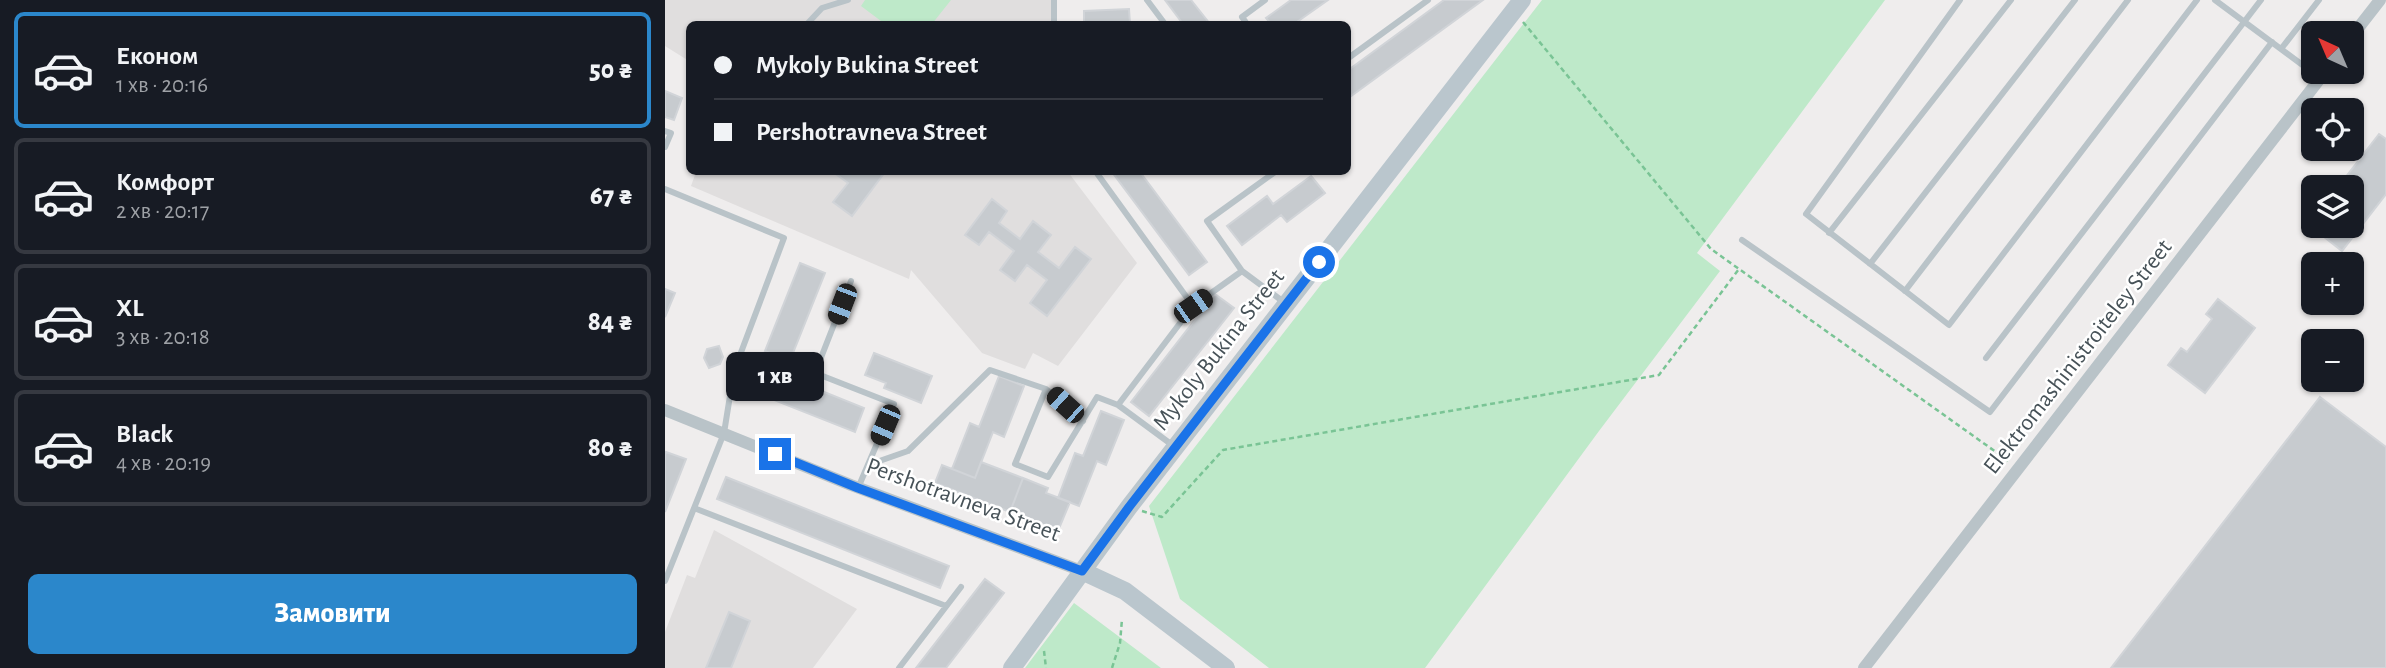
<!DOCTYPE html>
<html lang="uk">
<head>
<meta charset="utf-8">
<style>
  :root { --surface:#171b24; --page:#242831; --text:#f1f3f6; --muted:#9ea1a6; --line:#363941; --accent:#2b87cb }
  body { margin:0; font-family:"Alegreya Sans",sans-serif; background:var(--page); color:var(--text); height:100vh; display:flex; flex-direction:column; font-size:26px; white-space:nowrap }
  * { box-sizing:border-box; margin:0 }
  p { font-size:23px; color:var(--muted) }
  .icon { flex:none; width:38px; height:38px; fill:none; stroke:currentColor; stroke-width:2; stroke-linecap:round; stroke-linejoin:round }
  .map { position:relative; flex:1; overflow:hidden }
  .drawer { display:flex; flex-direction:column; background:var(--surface); width:665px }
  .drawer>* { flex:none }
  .hud { position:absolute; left:21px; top:21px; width:665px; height:154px; border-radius:10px; box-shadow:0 2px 5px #0004; display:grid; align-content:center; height:154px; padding:0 28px; background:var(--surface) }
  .needle { width:46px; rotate:316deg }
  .tools { position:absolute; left:1636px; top:21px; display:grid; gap:14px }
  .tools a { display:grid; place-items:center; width:63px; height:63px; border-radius:10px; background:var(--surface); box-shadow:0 2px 5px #0004; font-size:35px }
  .end { position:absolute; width:32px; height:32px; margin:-16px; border:9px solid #1a73e8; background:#fff; box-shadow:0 0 0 4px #fff }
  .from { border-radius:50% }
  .bubble { position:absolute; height:49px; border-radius:10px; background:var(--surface); box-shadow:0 2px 5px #0004; font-size:23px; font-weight:800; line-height:49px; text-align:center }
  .car { position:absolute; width:21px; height:42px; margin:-21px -10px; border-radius:9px; box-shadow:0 0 5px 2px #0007; background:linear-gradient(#222 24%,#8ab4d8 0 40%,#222 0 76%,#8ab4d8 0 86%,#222 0) }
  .hud b { display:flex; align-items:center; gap:24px; height:66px; font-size:26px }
  .hud b+b { border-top:2px solid var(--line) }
  .hud i { width:18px; height:18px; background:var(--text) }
  ul { padding:12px 0 0; list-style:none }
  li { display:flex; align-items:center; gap:21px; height:116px; margin:0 14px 10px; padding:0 14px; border:4px solid var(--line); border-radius:10px }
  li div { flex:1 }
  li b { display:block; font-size:26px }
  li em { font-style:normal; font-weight:800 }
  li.on { border-color:var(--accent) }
  li>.icon { width:63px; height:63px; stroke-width:1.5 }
  .button { display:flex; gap:14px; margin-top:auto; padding:14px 28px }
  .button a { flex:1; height:80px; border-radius:10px; background:var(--accent); color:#fff; font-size:28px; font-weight:800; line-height:80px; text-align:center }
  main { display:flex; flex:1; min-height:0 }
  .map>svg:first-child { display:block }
  .education { fill:#e0dede }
  .green { fill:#bee9c9 }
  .building { fill:#c7cbcf; stroke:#d1d4d8; stroke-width:2 }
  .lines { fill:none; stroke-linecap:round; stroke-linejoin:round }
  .path { stroke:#7ac495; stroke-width:2.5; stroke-dasharray:5 3.5; stroke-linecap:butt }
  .lane { stroke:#b9c3c8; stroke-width:6 }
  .street { stroke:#b9c3c8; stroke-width:12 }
  .secondary { stroke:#bac6cd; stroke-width:18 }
  .route { stroke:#1a73e8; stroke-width:9 }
  .labels { text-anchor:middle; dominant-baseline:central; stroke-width:5; stroke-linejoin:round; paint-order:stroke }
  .street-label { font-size:24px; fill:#475258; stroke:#fff }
</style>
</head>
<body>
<main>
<section class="drawer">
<ul>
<li class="on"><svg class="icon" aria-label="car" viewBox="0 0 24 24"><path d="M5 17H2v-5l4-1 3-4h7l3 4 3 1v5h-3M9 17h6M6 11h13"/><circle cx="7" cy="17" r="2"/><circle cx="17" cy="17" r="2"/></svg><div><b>Економ</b><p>1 хв · 20:16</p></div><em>50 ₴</em></li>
<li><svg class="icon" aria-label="car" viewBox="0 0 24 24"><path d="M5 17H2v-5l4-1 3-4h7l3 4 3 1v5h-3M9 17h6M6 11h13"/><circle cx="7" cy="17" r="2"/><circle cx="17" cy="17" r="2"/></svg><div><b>Комфорт</b><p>2 хв · 20:17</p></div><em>67 ₴</em></li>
<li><svg class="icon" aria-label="car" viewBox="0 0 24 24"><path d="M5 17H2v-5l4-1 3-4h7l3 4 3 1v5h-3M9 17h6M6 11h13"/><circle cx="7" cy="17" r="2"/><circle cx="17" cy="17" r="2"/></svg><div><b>XL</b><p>3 хв · 20:18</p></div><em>84 ₴</em></li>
<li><svg class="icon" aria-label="car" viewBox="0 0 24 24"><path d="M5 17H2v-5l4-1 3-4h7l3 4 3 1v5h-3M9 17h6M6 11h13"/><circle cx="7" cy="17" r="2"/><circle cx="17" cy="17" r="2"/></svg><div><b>Black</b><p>4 хв · 20:19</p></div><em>80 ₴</em></li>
</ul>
<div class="button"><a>Замовити</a></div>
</section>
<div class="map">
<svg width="1721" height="668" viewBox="0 0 1721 668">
  <rect width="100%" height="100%" fill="#efeded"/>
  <path class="education" d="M 0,0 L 387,0 L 386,24 L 24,24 L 24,61 L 0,46 Z
    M 31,172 L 403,172 L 472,263 L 393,366 L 368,353 L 360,369 L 317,353 L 246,270 L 244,279 L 26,186 Z
    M 49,530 L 192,609 L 148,668 L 0,668 L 0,632 L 22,575 L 30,578 Z"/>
  <path class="green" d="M 200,0 L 286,0 L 267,24 L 220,24 L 196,6 Z
    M 877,0 L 1220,0 L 1032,253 L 1055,271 L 934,431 L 760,668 L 604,668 L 515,599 L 484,506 Z
    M 409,603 L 496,668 L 360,668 Z"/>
  <path class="building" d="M 500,0 L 526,0 L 545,24 L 518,24 Z
    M 626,0 L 663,0 L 629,24 L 606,24 L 601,18 Z
    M 779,0 L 818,0 L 682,99 L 682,71 Z
    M 464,9 L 465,24 L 419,24 L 419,11 Z
    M 0,91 L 17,98 L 9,120 L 0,117 Z
    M 1714,134 L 1721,139 L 1721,194 L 1677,251 L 1644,225 L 1648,220 L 1648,226 L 1687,226 L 1687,187 L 1673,187 Z
    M 168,172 L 220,172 L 187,216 L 168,202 L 183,183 Z
    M 447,172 L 475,172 L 542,262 L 524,275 Z
    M 646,176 L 660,193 L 622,222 L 616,215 L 577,245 L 562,226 L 602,196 L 608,204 Z
    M 327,199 L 342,211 L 334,223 L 355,239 L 368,221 L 386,235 L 373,252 L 394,268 L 410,247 L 426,259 L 382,316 L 365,303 L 382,280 L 362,265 L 350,281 L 335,270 L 349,251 L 324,232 L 314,245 L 300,235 Z
    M 135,263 L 160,273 L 126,358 L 119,355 L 112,373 L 199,408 L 190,432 L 76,387 L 86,361 L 104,368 L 110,355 L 100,351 Z
    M 0,289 L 10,293 L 0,317 Z
    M 550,294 L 569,308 L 484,416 L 466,402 Z
    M 1553,299 L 1590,328 L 1540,393 L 1503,365 L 1516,348 L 1522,352 L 1547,319 L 1541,314 Z
    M 54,346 L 58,357 L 55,364 L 44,368 L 39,358 L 42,349 Z
    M 209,353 L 267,376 L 256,403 L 219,388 L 221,383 L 200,375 Z
    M 334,376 L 359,386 L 339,437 L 328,432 L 310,478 L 287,469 L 305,423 L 314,427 Z
    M 1655,397 L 1721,447 L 1721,668 L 1446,668 Z
    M 436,411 L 459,420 L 441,465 L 432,461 L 414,506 L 393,498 L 410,453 L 418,456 Z
    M 1,452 L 21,459 L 0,512 L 0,455 Z
    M 316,462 L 358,478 L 345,512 L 270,483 L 277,465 L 310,478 Z
    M 61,477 L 284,566 L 275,588 L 52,499 Z
    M 358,478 L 383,488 L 381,493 L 405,502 L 393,531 L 345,512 Z
    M 320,579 L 339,593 L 281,668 L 251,668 Z
    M 64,612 L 85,621 L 66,668 L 41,668 Z"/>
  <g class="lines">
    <path class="path" d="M 858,22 L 1046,249 L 1345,462
      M 477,511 L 497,517 L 558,450 L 994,375 L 1074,269
      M 379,651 L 381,668
      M 447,668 L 455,643 L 457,619"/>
    <path class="lane" d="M 482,0 L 500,24
      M 1295,0 L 1141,214 L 1284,325 L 1532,0
      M 1550,0 L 1655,78
      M 142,24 L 157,8 L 183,0
      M 389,24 L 389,0
      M 582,24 L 577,17 L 600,0
      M 1616,49 L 1654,0
      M 682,59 L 763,0
      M 0,131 L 6,133 L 0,147
      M 431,172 L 528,306
      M 610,172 L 542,221 L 577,271 L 620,303
      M 0,189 L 119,238 L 69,371 L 59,433 L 0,581
      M 1164,233 L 1346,0
      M 1077,240 L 1325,412 L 1607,42
      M 1205,264 L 1410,0
      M 186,281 L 150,373 L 229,404 L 193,488
      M 1240,291 L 1463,0
      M 1321,358 L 1596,0
      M 381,389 L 350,464 L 383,477 L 432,397 L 453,405 L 510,447
      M 453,405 L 528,306 L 577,271
      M 203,465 L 243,451 L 325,370 L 381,389 L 418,421
      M 29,508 L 281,606
      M 234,668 L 296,587"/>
    <path class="street" d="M 1687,36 L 1715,0
      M 0,410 L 186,485 L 417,571
      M 1199,668 L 1660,72"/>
    <path class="secondary" d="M 417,571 L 460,591 L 561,668
      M 347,668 L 464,507 L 857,0"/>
  </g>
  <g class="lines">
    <path class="route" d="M 110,454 L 193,488 L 417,571 L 464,507 L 654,262"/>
  </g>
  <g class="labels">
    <g class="street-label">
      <text transform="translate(554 350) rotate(-52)">Mykoly Bukina Street</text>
      <text transform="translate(1413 357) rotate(-52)">Elektromashinistroiteley Street</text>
      <text transform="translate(298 500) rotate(20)">Pershotravneva Street</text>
    </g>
  </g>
</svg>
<div class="tools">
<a><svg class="needle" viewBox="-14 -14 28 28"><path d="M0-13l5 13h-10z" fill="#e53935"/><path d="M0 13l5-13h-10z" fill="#9ea1a6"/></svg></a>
<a><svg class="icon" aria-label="locate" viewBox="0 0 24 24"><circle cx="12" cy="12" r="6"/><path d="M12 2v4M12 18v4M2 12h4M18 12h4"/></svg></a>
<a><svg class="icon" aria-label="layers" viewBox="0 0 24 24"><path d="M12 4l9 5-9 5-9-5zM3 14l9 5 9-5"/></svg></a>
<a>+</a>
<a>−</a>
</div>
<i class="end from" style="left:654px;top:262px"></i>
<i class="end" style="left:110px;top:454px"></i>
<div class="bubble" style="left:61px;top:352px;width:98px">1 хв</div>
<i class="car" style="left:177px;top:304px;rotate:201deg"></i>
<i class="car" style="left:528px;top:306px;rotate:55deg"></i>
<i class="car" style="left:400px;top:405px;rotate:312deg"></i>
<i class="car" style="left:220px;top:425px;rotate:203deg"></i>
<div class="hud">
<b><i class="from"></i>Mykoly Bukina Street</b>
<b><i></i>Pershotravneva Street</b>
</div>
</div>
</main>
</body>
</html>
